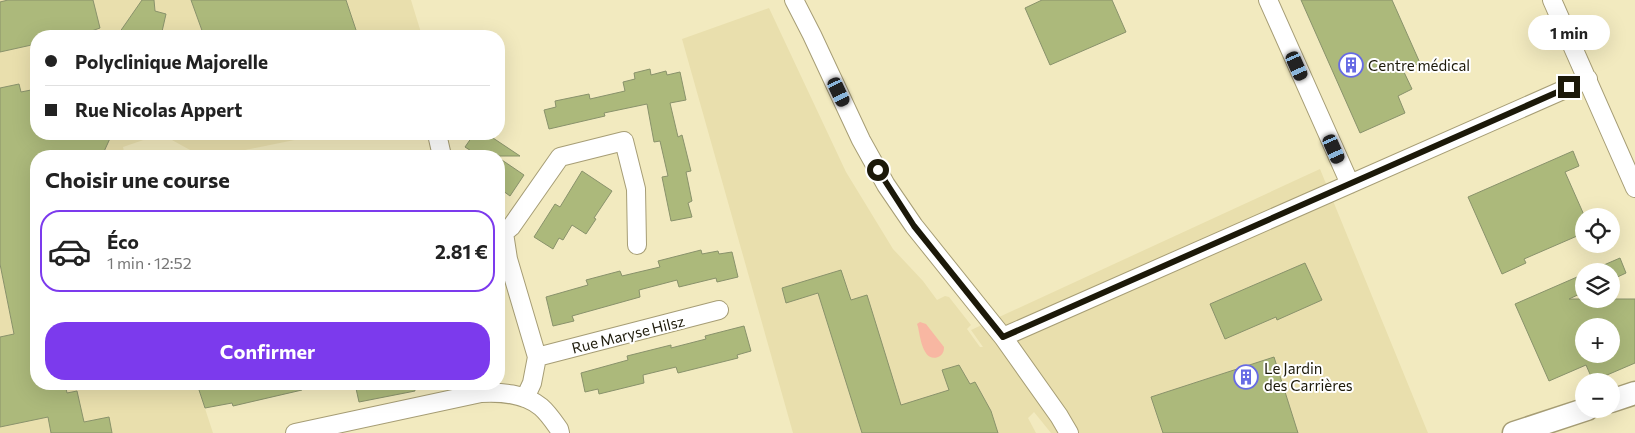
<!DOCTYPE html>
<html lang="fr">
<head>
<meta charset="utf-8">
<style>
  :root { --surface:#fff; --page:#f6f6f6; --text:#222; --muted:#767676; --line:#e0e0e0; --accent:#7c3aed }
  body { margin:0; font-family:Commissioner,sans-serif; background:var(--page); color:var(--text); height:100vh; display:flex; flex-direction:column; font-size:19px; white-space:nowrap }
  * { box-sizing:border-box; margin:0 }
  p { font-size:16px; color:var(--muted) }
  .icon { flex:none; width:28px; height:28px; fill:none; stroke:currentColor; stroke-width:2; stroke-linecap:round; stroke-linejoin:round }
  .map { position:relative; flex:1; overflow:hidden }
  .drawer { position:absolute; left:30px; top:150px; width:475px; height:240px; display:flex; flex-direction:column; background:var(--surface); border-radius:20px; box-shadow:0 5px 20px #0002 }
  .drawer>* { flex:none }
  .guide { position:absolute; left:30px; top:30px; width:475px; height:110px; border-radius:20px; box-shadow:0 5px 20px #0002; display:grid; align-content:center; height:110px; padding:0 15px; background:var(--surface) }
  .fabs { position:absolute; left:1575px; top:208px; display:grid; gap:10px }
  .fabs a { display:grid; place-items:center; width:45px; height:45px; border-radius:50%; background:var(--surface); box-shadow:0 5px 20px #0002; font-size:25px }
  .end { position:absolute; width:22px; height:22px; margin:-11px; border:6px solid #1c1909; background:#fff; box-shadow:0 0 0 2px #fff }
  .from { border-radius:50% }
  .bubble { position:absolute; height:35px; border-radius:18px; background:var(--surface); box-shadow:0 5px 20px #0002; font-size:16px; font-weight:700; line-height:35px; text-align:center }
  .car { position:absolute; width:15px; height:30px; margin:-15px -8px; border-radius:6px; box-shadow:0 0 4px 1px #0007; background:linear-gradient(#222 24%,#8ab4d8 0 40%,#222 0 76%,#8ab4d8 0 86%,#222 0) }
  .guide b { display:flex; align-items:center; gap:18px; height:48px; font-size:19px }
  .guide b+b { border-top:1px solid var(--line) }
  .guide i { width:12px; height:12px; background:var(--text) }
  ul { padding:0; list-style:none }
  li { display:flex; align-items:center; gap:15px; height:82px; margin:0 10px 8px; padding:0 5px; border:2px solid transparent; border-radius:20px }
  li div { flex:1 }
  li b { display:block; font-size:19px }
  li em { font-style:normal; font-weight:700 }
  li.current { border-color:var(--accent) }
  li>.icon { width:45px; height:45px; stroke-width:1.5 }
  h2 { padding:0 15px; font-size:22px; line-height:60px }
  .button { display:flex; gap:10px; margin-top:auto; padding:10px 15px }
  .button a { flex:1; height:58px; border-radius:20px; background:var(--accent); color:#fff; font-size:20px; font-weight:700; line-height:58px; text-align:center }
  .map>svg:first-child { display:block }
  .built { fill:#e9dfad }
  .green { fill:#f8b7a2 }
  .building { fill:#acb97b; stroke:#89926b; fill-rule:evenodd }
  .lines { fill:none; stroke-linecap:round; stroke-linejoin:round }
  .minor-casing { stroke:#a69d75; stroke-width:20 }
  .tertiary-casing { stroke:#a69d75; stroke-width:25 }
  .minor { stroke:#fff; stroke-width:18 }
  .tertiary { stroke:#fff; stroke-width:22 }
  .route { stroke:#1c1909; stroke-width:6 }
  .labels { text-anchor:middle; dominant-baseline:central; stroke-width:4; stroke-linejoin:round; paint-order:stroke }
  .poi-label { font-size:15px; fill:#1c1909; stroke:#fff; text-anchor:start }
  .street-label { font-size:15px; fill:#1c1909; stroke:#fff }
</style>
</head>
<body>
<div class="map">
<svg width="1635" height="433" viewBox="0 0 1635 433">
  <rect width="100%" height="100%" fill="#f2eabf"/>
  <path class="built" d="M 0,0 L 411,0 L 422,36 L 36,36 L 36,134 L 324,134 L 216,156 L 201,156 L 161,134 L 123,147 L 125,156 L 36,156 L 36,384 L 197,384 L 213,433 L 0,433 Z
    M 769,8 L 846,172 L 893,249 L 923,281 L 937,300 L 945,296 L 949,297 L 971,325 L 967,329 L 980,347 L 983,347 L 971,330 L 1320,169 L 1428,433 L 1051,433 L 1034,412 L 1028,418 L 1036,433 L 793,433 L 682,39 Z"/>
  <path class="green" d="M 920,322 L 926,324 L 944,347 C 944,351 943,355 938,357 C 923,363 920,336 918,327 L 917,324 Z"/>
  <path class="building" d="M 8,0 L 93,0 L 100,28 L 86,33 L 72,36 L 36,36 L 36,44 L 0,52 L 0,2 Z
    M 142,0 L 154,0 L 155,11 L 166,14 L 161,36 L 117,36 Z
    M 191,0 L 346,0 L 358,36 L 204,36 Z
    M 1042,0 L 1112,0 L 1126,32 L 1050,65 L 1025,8 Z
    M 1301,0 L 1392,0 L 1420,63 L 1403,70 L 1412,89 L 1398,96 L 1405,113 L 1360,133 Z
    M 650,69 L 651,75 L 666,71 L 667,75 L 680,72 L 686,100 L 670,103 L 678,137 L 682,135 L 691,171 L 686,172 L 692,201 L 688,203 L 692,217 L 671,221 L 662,177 L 668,176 L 660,141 L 654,142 L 647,104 L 604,113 L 605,116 L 549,129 L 544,110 L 556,107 L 555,101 L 589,94 L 590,99 L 625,91 L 623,82 L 635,79 L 634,73 Z
    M 19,84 L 21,92 L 31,90 L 36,116 L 36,134 L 112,134 L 102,156 L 36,156 L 36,384 L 65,384 L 67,393 L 77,391 L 84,422 L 109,417 L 112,433 L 51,433 L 48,417 L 0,427 L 0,337 L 14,334 L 0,264 L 0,88 Z
    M 474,134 L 487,134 L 520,156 L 479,156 L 465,147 Z
    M 1573,151 L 1579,166 L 1565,172 L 1584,215 L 1584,233 L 1524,259 L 1526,263 L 1502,274 L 1468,197 Z
    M 499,158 L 524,175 L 510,196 L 499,188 Z
    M 582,171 L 612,191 L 594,218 L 596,219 L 586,234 L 572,225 L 563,240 L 559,238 L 553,249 L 534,237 L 555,204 L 560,207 Z
    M 701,250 L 702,254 L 718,251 L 719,254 L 732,252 L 738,277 L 717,282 L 716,278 L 679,287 L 677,280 L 639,290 L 640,297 L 572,316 L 574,321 L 553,326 L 546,297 L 588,285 L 586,280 L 620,271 L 622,276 L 660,267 L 658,261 Z
    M 1620,258 L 1626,273 L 1611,280 L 1611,271 L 1590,271 Z
    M 1305,263 L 1322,300 L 1277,320 L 1276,317 L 1225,339 L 1210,304 Z
    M 841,270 L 851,300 L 867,295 L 901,405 L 949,390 L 942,370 L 959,365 L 970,384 L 975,382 L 991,411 L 998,433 L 862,433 L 818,293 L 786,303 L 782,288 Z
    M 1584,274 L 1584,292 L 1569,299 L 1635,299 L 1635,363 L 1593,381 L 1586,365 L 1549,381 L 1515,304 ZM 1584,326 L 1611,326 L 1611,354 L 1584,354 Z
    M 744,326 L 751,351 L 737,355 L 738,358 L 678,373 L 676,367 L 643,375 L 644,383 L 599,394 L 598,389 L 585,392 L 581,373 L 628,360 L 627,356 L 671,345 L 671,348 L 706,339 L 705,336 Z
    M 1274,357 L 1298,433 L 1163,433 L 1151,397 Z
    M 197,384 L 301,384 L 302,390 L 233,406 L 232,403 L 205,408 Z
    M 355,384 L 414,384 L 415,391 L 359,402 Z"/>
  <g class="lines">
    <g class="minor-casing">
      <path id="minor" d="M 794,0 L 812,35 L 861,140 L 886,185 L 914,226 L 1003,337 L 1059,416 L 1069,433
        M 1268,0 L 1350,184
        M 1552,0 L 1635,188
        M 437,134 L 442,156
        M 499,229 L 504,233 L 508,259 L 537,357 L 532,383 L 525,398
        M 504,233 L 511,227 L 560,157 L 624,141 L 636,189 L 637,245
        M 1003,337 L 1588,79
        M 537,357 L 719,310
        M 295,433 L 481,393 C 501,392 524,393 541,407 C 548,413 554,422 559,429 L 560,433"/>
    </g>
    <g class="tertiary-casing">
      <path id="tertiary" d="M 1611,401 L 1635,393
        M 1514,433 L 1587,409"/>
    </g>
    <use href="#minor" class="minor"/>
    <use href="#tertiary" class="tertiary"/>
  </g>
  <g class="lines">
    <path class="route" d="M 878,170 L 914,226 L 1003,337 L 1569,87"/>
  </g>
  <defs>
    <g id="building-ring" transform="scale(1.25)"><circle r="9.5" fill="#fff" stroke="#676be4" stroke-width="1.5"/><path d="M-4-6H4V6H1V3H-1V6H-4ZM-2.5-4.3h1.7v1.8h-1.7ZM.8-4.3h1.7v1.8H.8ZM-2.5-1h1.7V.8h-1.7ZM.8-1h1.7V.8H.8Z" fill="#676be4"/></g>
  </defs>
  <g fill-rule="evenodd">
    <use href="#building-ring" x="1351" y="65"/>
    <use href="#building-ring" x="1246" y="377"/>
  </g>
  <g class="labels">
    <g class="poi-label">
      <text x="1368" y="65">Centre médical</text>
      <text x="1264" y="368">Le Jardin<tspan x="1264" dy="17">des Carrières</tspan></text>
    </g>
    <g class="street-label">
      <text transform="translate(628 334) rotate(-14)">Rue Maryse Hilsz</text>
    </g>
  </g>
</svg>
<div class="fabs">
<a><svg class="icon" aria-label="locate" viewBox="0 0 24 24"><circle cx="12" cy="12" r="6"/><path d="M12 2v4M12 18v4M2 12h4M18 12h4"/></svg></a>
<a><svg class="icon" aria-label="layers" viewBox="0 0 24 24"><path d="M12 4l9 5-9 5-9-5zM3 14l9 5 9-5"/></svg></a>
<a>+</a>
<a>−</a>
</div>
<i class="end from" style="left:878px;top:170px"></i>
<i class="end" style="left:1569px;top:87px"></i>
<div class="bubble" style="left:1528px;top:15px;width:82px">1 min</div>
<i class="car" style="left:1297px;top:66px;rotate:156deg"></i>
<i class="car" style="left:839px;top:92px;rotate:155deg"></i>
<i class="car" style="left:1334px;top:149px;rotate:156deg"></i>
<div class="guide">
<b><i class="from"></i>Polyclinique Majorelle</b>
<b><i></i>Rue Nicolas Appert</b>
</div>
<section class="drawer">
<h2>Choisir une course</h2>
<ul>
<li class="current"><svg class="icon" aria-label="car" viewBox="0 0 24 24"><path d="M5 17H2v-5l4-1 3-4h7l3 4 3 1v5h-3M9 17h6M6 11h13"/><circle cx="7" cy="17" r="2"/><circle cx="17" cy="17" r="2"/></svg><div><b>Éco</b><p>1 min · 12:52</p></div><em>2.81 €</em></li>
</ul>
<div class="button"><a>Confirmer</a></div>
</section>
</div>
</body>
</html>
